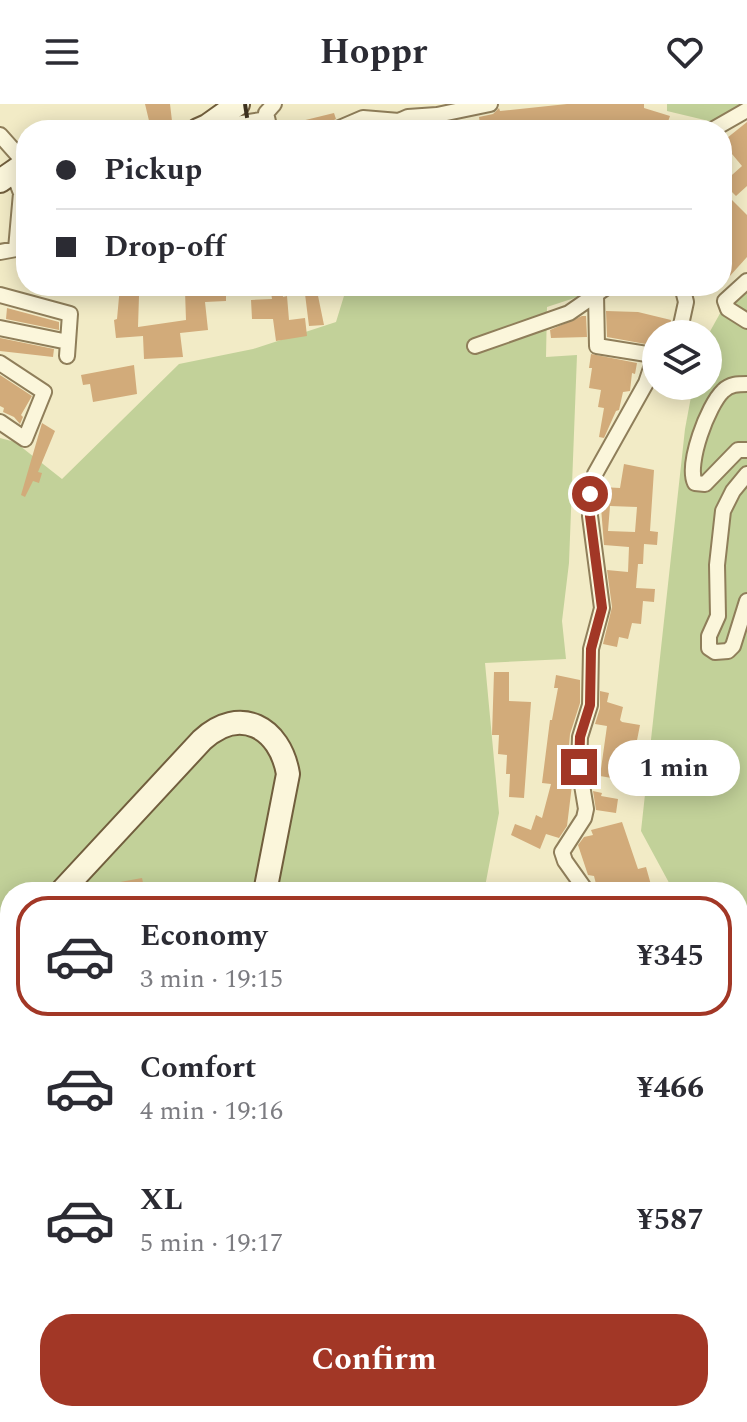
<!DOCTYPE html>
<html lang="en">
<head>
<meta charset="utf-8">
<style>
  :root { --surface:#fff; --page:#f7f7f7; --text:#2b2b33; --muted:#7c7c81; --line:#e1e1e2; --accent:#a23726 }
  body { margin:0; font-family:Spectral,serif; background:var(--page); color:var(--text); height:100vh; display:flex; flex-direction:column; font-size:30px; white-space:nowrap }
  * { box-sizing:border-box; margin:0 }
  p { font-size:26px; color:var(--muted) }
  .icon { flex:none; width:44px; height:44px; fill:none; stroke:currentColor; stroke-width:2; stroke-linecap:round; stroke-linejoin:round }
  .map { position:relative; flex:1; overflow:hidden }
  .details { position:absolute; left:0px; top:778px; width:748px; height:540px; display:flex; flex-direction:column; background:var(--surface); border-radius:32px 32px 0 0; box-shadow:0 4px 20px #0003 }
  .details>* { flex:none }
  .banner { position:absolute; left:16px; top:16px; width:716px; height:176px; border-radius:32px; box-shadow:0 4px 20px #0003; display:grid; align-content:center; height:176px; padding:0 40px; background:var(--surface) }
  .controls { position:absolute; left:642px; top:216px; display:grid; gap:16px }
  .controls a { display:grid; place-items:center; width:80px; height:80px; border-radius:50%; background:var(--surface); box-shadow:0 4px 20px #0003; font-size:40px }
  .end { position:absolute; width:36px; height:36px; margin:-18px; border:10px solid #a23726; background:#fff; box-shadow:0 0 0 4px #fff }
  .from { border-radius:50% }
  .bubble { position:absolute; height:56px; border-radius:28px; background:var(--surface); box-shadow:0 4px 20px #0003; font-size:26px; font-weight:700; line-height:56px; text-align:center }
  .banner b { display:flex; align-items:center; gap:28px; height:76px; font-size:30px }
  .banner b+b { border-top:2px solid var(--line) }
  .banner i { width:20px; height:20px; background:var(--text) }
  ul { padding:14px 0 0; list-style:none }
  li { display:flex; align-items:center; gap:24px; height:120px; margin:0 16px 12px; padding:0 24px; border:4px solid transparent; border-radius:32px }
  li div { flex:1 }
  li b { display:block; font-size:30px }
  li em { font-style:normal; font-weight:700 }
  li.selected { border-color:var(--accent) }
  li>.icon { width:72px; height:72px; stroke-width:1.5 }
  .button { display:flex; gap:16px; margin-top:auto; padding:16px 40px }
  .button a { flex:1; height:92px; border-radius:32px; background:var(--accent); color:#fff; font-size:32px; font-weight:700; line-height:92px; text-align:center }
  header { display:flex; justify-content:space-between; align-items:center; height:104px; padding:0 40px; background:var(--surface); font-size:36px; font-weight:700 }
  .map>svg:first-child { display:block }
  .green { fill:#c2d199 }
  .building { fill:#d2ab7a; fill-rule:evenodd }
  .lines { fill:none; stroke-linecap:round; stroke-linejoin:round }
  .street-casing { stroke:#8f7e5a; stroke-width:18 }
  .secondary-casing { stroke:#715e3d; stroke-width:26 }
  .street { stroke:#fbf6db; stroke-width:14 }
  .secondary { stroke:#fbf6db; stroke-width:22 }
  .rail { stroke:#3e321f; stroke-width:4; stroke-dasharray:14 14; stroke-linecap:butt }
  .route { stroke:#a23726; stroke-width:10 }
</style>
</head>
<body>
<header><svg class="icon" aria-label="menu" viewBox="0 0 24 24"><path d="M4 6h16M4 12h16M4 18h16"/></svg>Hoppr<svg class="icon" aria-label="heart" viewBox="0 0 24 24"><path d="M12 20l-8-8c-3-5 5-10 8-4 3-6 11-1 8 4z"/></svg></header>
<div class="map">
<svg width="747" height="1318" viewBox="0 0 747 1318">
  <rect width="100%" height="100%" fill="#f2ebc6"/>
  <path class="green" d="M 667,0 L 747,0 L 713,18 L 667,7 Z
    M 747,177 L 747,1318 L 0,1318 L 0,334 L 15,338 L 62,375 L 179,260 L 253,245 L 336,218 L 347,182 L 611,182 L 547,203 L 546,253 L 577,251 L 569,459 L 562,517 L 566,555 L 485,559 L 499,709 L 484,788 L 10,788 L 10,1308 L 738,1308 L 738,788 L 674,788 L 641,727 L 685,325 L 693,282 L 708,282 L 708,231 L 728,195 Z"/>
  <path class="building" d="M 145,0 L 170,0 L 172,17 L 151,25 Z
    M 567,0 L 644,0 L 644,4 L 670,12 L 665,26 L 481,26 L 479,13 L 493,10 L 499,4 L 500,7 Z
    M 334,9 L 336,15 L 328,19 L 325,26 L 282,26 L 281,22 Z
    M 747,18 L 747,82 L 736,92 L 723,79 L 742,62 L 722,38 Z
    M 722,86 L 747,111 L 747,153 L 729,173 L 722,166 Z
    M 120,182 L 165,182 L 165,191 L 139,192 L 138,223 L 186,216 L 185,187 L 214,186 L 214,182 L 226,182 L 226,197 L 205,198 L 208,226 L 180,229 L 183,253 L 144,255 L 143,232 L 116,234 L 114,216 L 117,215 Z
    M 270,182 L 282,182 L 283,193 L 287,192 L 289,216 L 305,214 L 307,232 L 276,237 L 273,215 L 252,215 L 251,196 L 272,195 Z
    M 304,182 L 316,182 L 324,221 L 309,222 Z
    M 7,204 L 59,218 L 59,226 L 6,215 Z
    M 606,207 L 638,208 L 671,216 L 669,230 L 654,230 L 651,241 L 607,233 Z
    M 582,212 L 586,212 L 587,233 L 551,234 L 550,226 Z
    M 0,234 L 54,245 L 53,253 L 0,247 Z
    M 591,250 L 637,259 L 635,270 L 632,269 L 630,287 L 623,288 L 619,306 L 616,307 L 604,334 L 599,333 L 604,304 L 598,303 L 601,286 L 589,284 L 592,264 L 589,264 Z
    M 134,261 L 137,290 L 93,298 L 90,280 L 83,281 L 81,271 Z
    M 0,271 L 32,292 L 21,311 L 23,313 L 20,320 L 14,313 L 3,308 L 4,304 L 0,302 Z
    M 42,319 L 55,327 L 38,368 L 42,369 L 39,379 L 33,377 L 25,393 L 21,391 Z
    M 624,360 L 654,366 L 650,427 L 658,428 L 657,441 L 644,440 L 643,460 L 638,460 L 636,484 L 655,485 L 654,498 L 643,497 L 641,520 L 632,519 L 628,535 L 619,533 L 617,543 L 603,540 L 612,503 L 607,466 L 628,468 L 629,443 L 604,441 L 600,391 L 602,383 L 620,384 ZM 610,402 L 637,403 L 635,428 L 608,427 Z
    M 494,568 L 509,568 L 509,597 L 531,598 L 524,694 L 509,693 L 510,670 L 506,670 L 507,651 L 498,650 L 499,631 L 492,631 Z
    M 556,571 L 580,576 L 580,599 L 570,630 L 568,653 L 572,681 L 567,722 L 559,734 L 546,730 L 540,745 L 511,731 L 515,720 L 531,726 L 536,711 L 542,714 L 551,680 L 542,679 L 550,616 L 552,616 L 558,584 L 554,584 Z
    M 600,587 L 609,589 L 607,598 L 623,603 L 620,616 L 622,618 L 640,621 L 629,677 L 600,672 L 607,622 L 595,620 L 600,604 Z
    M 593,687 L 602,689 L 601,692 L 618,695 L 616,709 L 596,706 Z
    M 622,718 L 638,765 L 646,763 L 653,788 L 598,788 L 594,772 L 588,771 L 578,741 L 584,733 L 593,731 L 591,726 Z
    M 142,774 L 145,788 L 93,788 L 93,783 Z"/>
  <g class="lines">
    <g class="street-casing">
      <path id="street" d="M 222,26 L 236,20 L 267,15
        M 270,26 L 266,9 L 274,0
        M 335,26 L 363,14 L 399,17 L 408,13 L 437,11 L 490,0
        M 712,26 L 747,6
        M 0,31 L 25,59
        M 0,148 L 16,145 L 21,89 L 13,68
        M 747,177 L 725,197 L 728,205 L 747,217
        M 596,190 L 597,242 L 653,251
        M 0,191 L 70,210 L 67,252
        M 0,224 L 68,238
        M 679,230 L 686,198 L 682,182
        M 475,242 L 569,209 L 608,182
        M 0,259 L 44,288 L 25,335 L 0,318
        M 747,280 C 738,280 730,280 723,287 C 708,301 686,360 695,379 L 705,380 L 738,346 L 747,346
        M 747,370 L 733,387 L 723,407 L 717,461 L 718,512 L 709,532 L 709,544 L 715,548 L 728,547 L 733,542 L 747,497
        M 587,788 L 565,757 L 562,748 L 584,714 L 586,705 L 579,663 L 580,633 L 590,601 L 591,545 L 602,504 L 590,412 L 590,390 L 595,370 L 646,279 L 656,249
        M 738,1233 L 747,1226"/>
    </g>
    <g class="secondary-casing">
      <path id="secondary" d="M 198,26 L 207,22 L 238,0
        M 0,77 L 26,59
        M 61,788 L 202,636 C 240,601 280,623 288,670 L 265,788
        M 0,834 L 10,828
        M 0,1208 L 10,1177
        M 738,1251 L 747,1253
        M 0,1254 L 10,1299
        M 15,1308 L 24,1318
        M 92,1318 L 108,1308
        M 137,1318 L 151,1308
        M 678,1318 L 683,1308"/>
    </g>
    <use href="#street" class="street"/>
    <use href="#secondary" class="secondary"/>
    <path class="rail" d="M 245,0 L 249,26"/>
  </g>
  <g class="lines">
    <path class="route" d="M 579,663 L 580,633 L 590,601 L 591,545 L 602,504 L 590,412 L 590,390"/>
  </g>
</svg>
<div class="controls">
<a><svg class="icon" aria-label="layers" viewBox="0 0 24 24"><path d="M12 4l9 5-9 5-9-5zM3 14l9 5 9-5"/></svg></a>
</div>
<i class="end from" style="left:590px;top:390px"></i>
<i class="end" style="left:579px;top:663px"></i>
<div class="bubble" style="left:608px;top:636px;width:132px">1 min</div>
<div class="banner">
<b><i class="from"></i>Pickup</b>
<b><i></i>Drop-off</b>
</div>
<section class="details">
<ul>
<li class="selected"><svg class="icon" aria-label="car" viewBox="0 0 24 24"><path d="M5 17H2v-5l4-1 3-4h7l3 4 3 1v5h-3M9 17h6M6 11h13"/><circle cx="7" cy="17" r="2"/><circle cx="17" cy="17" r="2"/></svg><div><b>Economy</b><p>3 min · 19:15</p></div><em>¥345</em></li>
<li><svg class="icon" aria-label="car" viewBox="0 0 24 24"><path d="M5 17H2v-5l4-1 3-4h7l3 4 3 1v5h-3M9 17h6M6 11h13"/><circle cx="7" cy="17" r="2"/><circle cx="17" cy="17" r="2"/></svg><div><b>Comfort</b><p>4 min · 19:16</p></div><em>¥466</em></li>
<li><svg class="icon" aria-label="car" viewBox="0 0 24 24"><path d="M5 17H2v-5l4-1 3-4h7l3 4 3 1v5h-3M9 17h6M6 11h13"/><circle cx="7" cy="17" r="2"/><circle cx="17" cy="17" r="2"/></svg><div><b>XL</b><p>5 min · 19:17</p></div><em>¥587</em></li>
</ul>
<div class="button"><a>Confirm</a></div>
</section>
</div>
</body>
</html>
